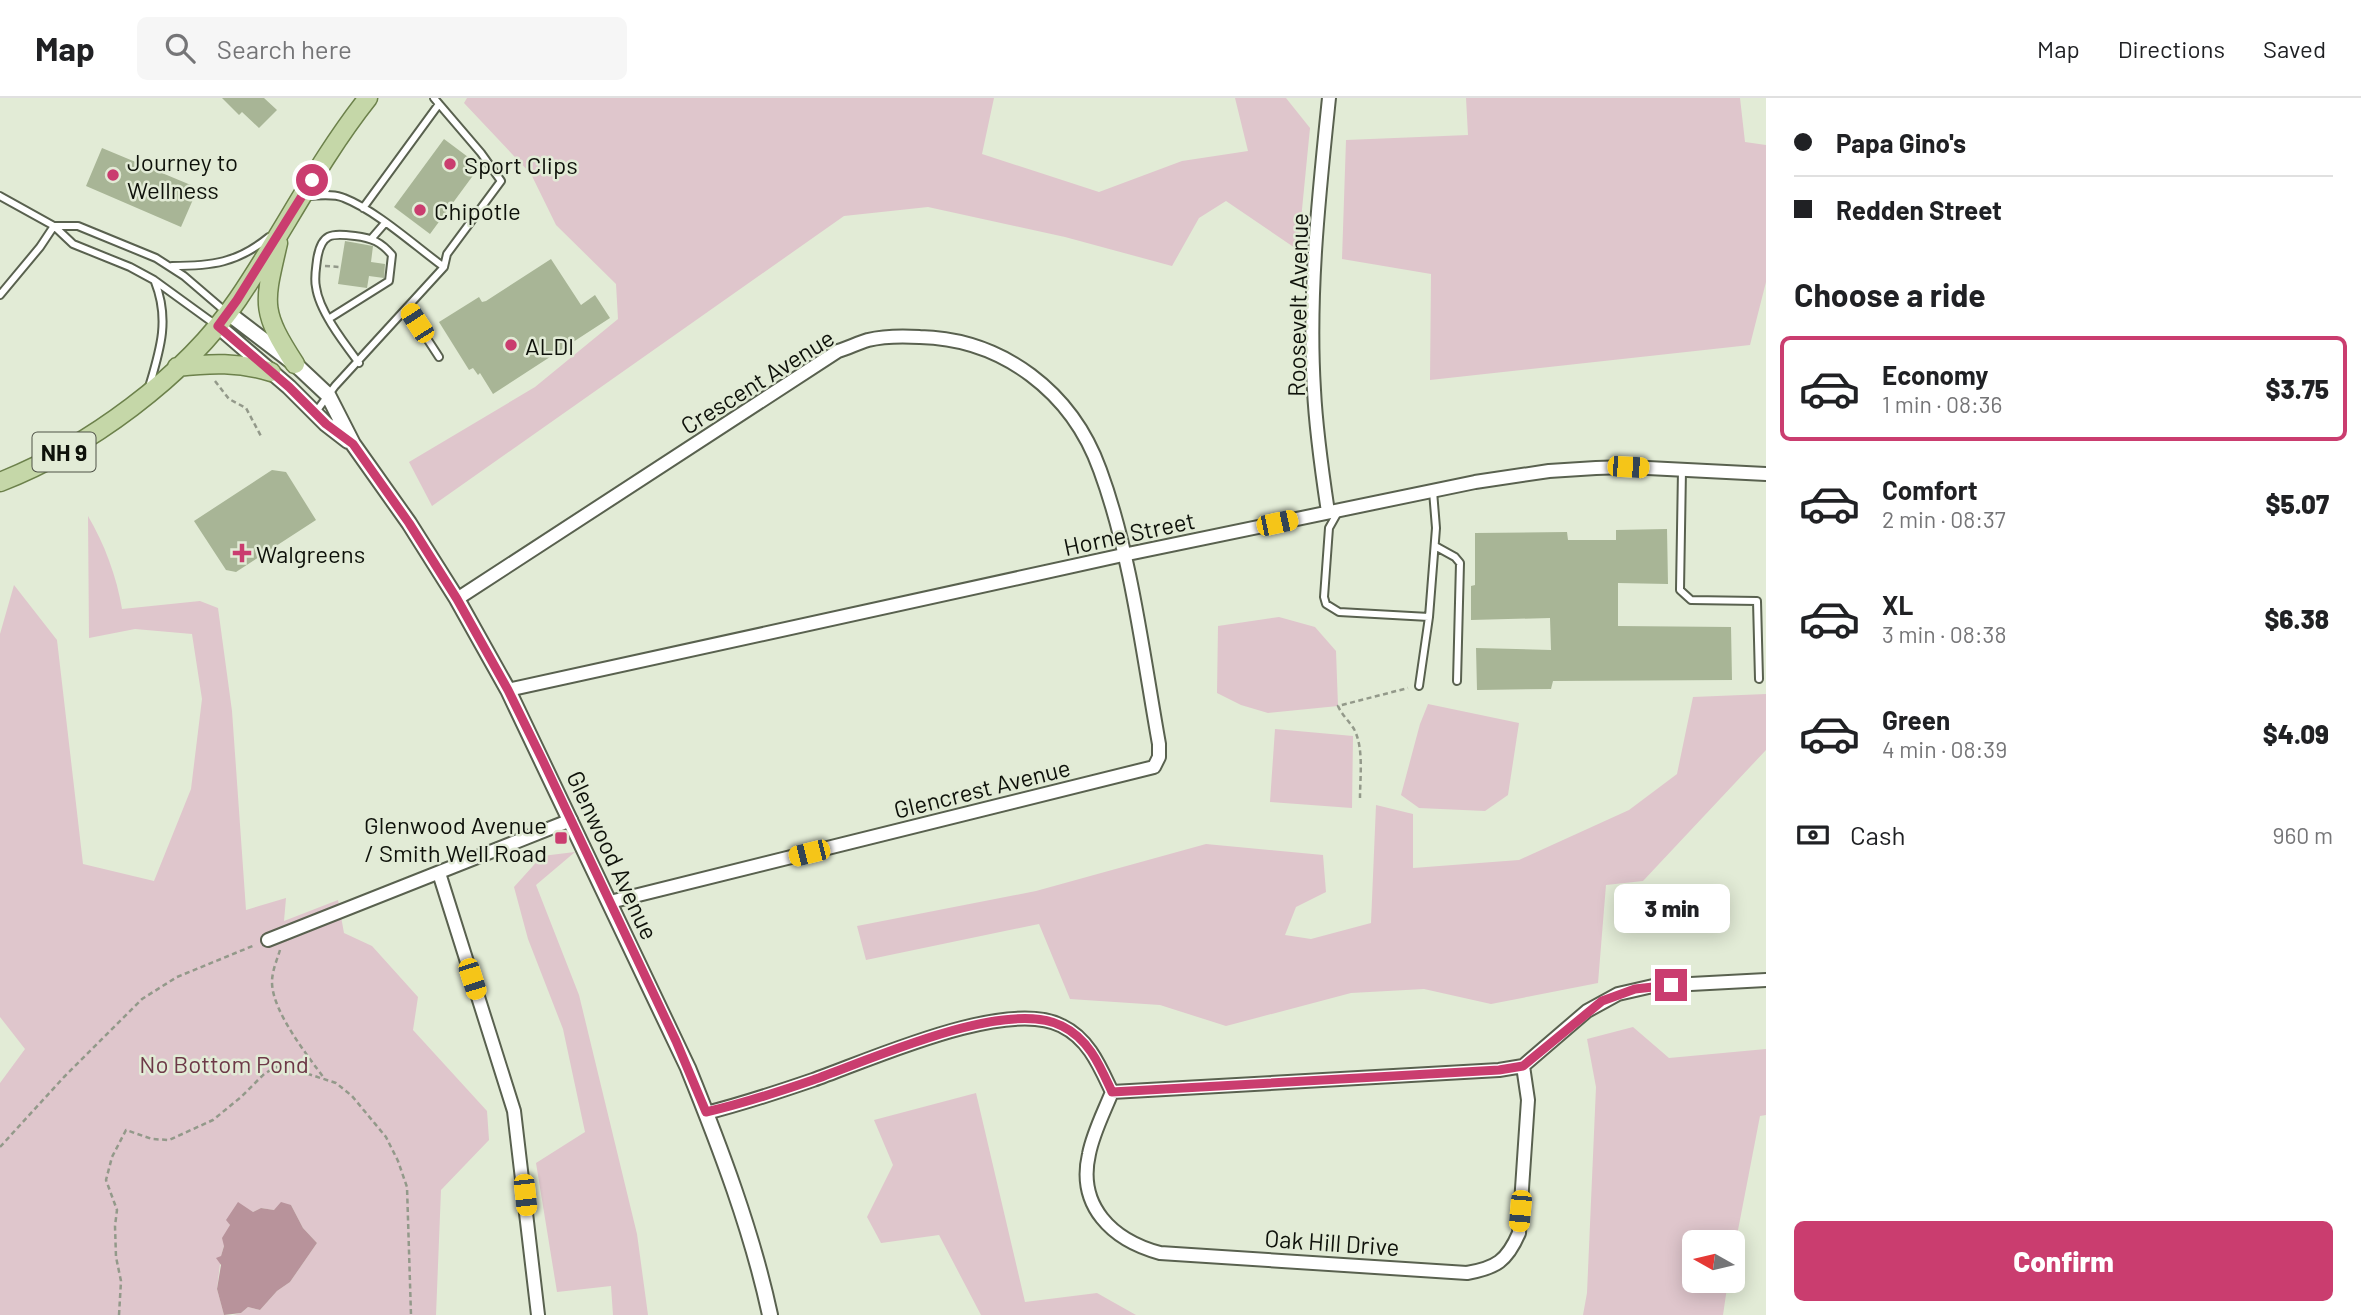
<!DOCTYPE html>
<html lang="en">
<head>
<meta charset="utf-8">
<style>
  :root { --surface:#fff; --page:#f6f6f6; --text:#202124; --muted:#757577; --line:#e0e0e0; --accent:#ca3d6f }
  body { margin:0; font-family:Barlow,sans-serif; background:var(--page); color:var(--text); height:100vh; display:flex; flex-direction:column; font-size:26px; white-space:nowrap }
  * { box-sizing:border-box; margin:0 }
  p { font-size:23px; color:var(--muted) }
  .icon { flex:none; width:38px; height:38px; fill:none; stroke:currentColor; stroke-width:2; stroke-linecap:round; stroke-linejoin:round }
  .map { position:relative; flex:1; overflow:hidden }
  .sheet { display:flex; flex-direction:column; background:var(--surface); width:595px }
  .sheet>* { flex:none }
  .guide { display:grid; align-content:center; height:154px; padding:0 28px; background:var(--surface) }
  .needle { width:46px; rotate:278deg }
  .buttons { position:absolute; left:1682px; top:1132px; display:grid; gap:14px }
  .buttons a { display:grid; place-items:center; width:63px; height:63px; border-radius:10px; background:var(--surface); box-shadow:0 4px 18px #0003; font-size:35px }
  .end { position:absolute; width:32px; height:32px; margin:-16px; border:9px solid #ca3d6f; background:#fff; box-shadow:0 0 0 4px #fff }
  .from { border-radius:50% }
  .bubble { position:absolute; height:49px; border-radius:10px; background:var(--surface); box-shadow:0 4px 18px #0003; font-size:23px; font-weight:800; line-height:49px; text-align:center }
  .car { position:absolute; width:21px; height:42px; margin:-21px -10px; border-radius:9px; box-shadow:0 0 5px 2px #0007; background:linear-gradient(#f5c518 24%,#345 0 40%,#f5c518 0 76%,#345 0 86%,#f5c518 0) }
  .guide b { display:flex; align-items:center; gap:24px; height:66px; font-size:26px }
  .guide b+b { border-top:2px solid var(--line) }
  .guide i { width:18px; height:18px; background:var(--text) }
  ul { padding:0; list-style:none }
  li { display:flex; align-items:center; gap:21px; height:105px; margin:0 14px 10px; padding:0 14px; border:4px solid transparent; border-radius:10px }
  li div { flex:1 }
  li b { display:block; font-size:26px }
  li em { font-style:normal; font-weight:800 }
  li.current { border-color:var(--accent) }
  li>.icon { width:63px; height:63px; stroke-width:1.5 }
  h2 { padding:0 28px; font-size:32px; line-height:84px }
  .pay { display:flex; align-items:center; gap:18px; height:77px; padding:0 28px; font-size:26px }
  .pay p { margin-inline-start:auto }
  .button { display:flex; gap:14px; margin-top:auto; padding:14px 28px }
  .button a { flex:1; height:80px; border-radius:10px; background:var(--accent); color:#fff; font-size:28px; font-weight:800; line-height:80px; text-align:center }
  header { display:flex; align-items:center; gap:42px; box-sizing:border-box; height:98px; padding:0 35px; background:var(--surface); border-bottom:2px solid var(--line) }
  header strong { font-size:33px }
  nav { display:flex; gap:38px; margin-inline-start:auto; font-size:24px }
  .search { width:490px; height:63px; background:var(--page); display:flex; align-items:center; gap:18px; box-sizing:border-box; padding:0 24px; border-radius:10px; color:var(--muted); font-size:26px }
  main { display:flex; flex:1; min-height:0 }
  .map>svg:first-child { display:block }
  .green { fill:#dfc6cc }
  .water { fill:#b8939b }
  .building { fill:#a8b596 }
  .lines { fill:none; stroke-linecap:round; stroke-linejoin:round }
  .service-casing { stroke:#59614f; stroke-width:10 }
  .minor-casing { stroke:#59614f; stroke-width:16 }
  .tertiary-casing { stroke:#59614f; stroke-width:18 }
  .primary-casing { stroke:#6c814b; stroke-width:21 }
  .path { stroke:#93998a; stroke-width:2.5; stroke-dasharray:5 3.5; stroke-linecap:butt }
  .service { stroke:#fff; stroke-width:6 }
  .minor { stroke:#fff; stroke-width:12 }
  .tertiary { stroke:#fff; stroke-width:14 }
  .primary { stroke:#c5d7a8; stroke-width:18 }
  .route { stroke:#ca3d6f; stroke-width:9 }
  .poi-dot { fill:#ca3d6f; stroke:#e2ebd6; stroke-width:2.5 }
  .labels { text-anchor:middle; dominant-baseline:central; stroke-width:5; stroke-linejoin:round; paint-order:stroke }
  .shield { fill:#e2ebd6; stroke:#4e5247; stroke-width:2 }
  .shield-label { font-size:23px; font-weight:bold; fill:#0e110a }
  .poi-label { font-size:24px; fill:#0e110a; stroke:#e2ebd6; text-anchor:start }
  .street-label { font-size:24px; fill:#0e110a; stroke:#e2ebd6 }
  .park-label { font-size:24px; fill:#6d3947; stroke:#e2ebd6 }
</style>
</head>
<body>
<header>
<strong>Map</strong>
<div class="search"><svg class="icon" aria-label="search" viewBox="0 0 24 24"><circle cx="10" cy="10" r="6"/><path d="M15 15l6 6"/></svg>Search here</div>
<nav><a>Map</a><a>Directions</a><a>Saved</a></nav>
</header>
<main>
<div class="map">
<svg width="1766" height="1217" viewBox="0 0 1766 1217">
  <rect width="100%" height="100%" fill="#e2ebd6"/>
  <path class="green" d="M 467,0 L 994,0 L 982,56 L 1099,94 L 1182,63 L 1248,53 L 1235,0 L 1286,0 L 1310,30 L 1298,152 L 1226,103 L 1199,120 L 1172,168 L 1065,139 L 928,109 L 844,118 L 432,408 L 409,364 L 535,289 L 618,221 L 616,186 L 556,127 L 531,76 L 464,5 Z
    M 1466,0 L 1740,0 L 1745,44 L 1766,47 L 1766,184 L 1750,247 L 1430,282 L 1431,176 L 1342,161 L 1346,42 L 1468,37 Z
    M 88,418 C 104,445 117,479 122,511 L 200,503 L 218,510 L 232,613 L 246,812 L 286,800 L 284,823 L 338,802 L 344,835 L 372,848 L 418,899 L 413,932 L 487,1013 L 489,1042 L 441,1092 L 436,1217 L 233,1217 L 241,1215 L 248,1209 L 260,1212 L 277,1193 L 290,1184 L 317,1145 L 303,1130 L 291,1107 L 274,1112 L 261,1110 L 253,1114 L 234,1113 L 227,1122 L 230,1127 L 221,1158 L 217,1191 L 224,1217 L 0,1217 L 0,985 L 25,951 L 0,919 L 0,536 L 14,487 L 57,542 L 83,766 L 154,783 L 191,691 L 202,601 L 192,536 L 135,531 L 89,540 Z
    M 1279,519 L 1315,529 L 1336,553 L 1338,608 L 1268,615 L 1241,607 L 1217,595 L 1218,528 Z
    M 1766,596 L 1766,652 L 1643,783 L 1606,787 L 1598,885 L 1491,906 L 1424,891 L 1351,895 L 1226,928 L 1160,907 L 1070,901 L 1039,826 L 866,862 L 857,828 L 1036,793 L 1206,746 L 1323,757 L 1326,794 L 1296,809 L 1285,837 L 1311,841 L 1371,825 L 1376,707 L 1413,716 L 1413,770 L 1519,762 L 1629,712 L 1677,676 L 1693,599 Z
    M 1428,606 L 1519,625 L 1508,697 L 1485,713 L 1419,710 L 1401,697 L 1420,626 Z
    M 1275,631 L 1353,638 L 1352,710 L 1270,704 Z
    M 575,754 L 536,787 L 579,897 L 637,1136 L 648,1217 L 613,1217 L 611,1188 L 557,1194 L 536,1065 L 585,1034 L 563,931 L 528,841 L 514,789 L 542,758 Z
    M 1633,929 L 1669,960 L 1766,951 L 1766,1017 L 1760,1018 L 1733,1158 L 1732,1144 L 1694,1144 L 1694,1183 L 1728,1183 L 1723,1217 L 1583,1217 L 1587,1195 L 1596,989 L 1587,941 Z
    M 976,995 L 1025,1204 L 1097,1195 L 1136,1217 L 981,1217 L 939,1137 L 881,1145 L 867,1119 L 893,1067 L 874,1022 Z"/>
  <path class="water" d="M 238,1104 L 253,1114 L 261,1110 L 274,1112 L 281,1104 L 291,1107 L 303,1130 L 317,1145 L 290,1184 L 277,1193 L 260,1212 L 248,1209 L 241,1215 L 224,1217 L 217,1191 L 221,1167 L 216,1160 L 221,1158 L 224,1148 L 222,1140 L 230,1127 L 226,1122 Z"/>
  <path class="building" d="M 222,0 L 264,0 L 277,12 L 259,30 L 242,14 L 239,17 Z
    M 444,41 L 480,68 L 430,136 L 394,109 Z
    M 102,50 L 198,90 L 181,129 L 86,88 Z
    M 345,143 L 373,148 L 371,164 L 385,166 L 384,180 L 369,178 L 367,190 L 338,186 Z
    M 551,161 L 581,207 L 595,197 L 610,220 L 493,296 L 480,275 L 478,277 L 473,270 L 469,272 L 439,224 L 479,199 L 482,204 L 486,203 Z
    M 272,372 L 286,374 L 316,422 L 236,474 L 226,472 L 194,423 Z
    M 1667,431 L 1668,486 L 1618,485 L 1618,528 L 1731,529 L 1732,582 L 1553,583 L 1551,591 L 1477,592 L 1476,550 L 1551,552 L 1550,520 L 1471,522 L 1471,488 L 1475,487 L 1475,435 L 1567,434 L 1568,442 L 1616,442 L 1616,432 Z"/>
  <g class="lines">
    <g class="service-casing">
      <path id="service" d="M 434,0 L 481,55 L 501,83 L 447,156 L 444,169
        M 0,98 L 54,128 L 73,146 L 130,169 L 154,182 L 216,227
        M 306,98 C 318,98 333,95 344,100 C 377,113 415,148 444,169 L 335,288 L 315,315
        M 363,110 L 439,6
        M 54,128 L 78,128 L 156,160 L 184,178 L 226,214
        M 372,140 L 385,125
        M 172,168 C 212,168 237,165 269,139
        M 0,197 L 40,149 L 54,128
        M 407,210 L 439,259
        M 330,220 L 389,183 L 392,157 C 381,144 372,140 355,138 C 331,135 321,135 317,162 C 316,171 314,180 316,189 C 319,213 344,245 359,265
        M 149,289 C 160,252 170,222 155,184
        M 1682,372 L 1680,492 L 1691,502 L 1757,503 L 1759,581
        M 1338,414 L 1329,430 L 1324,499 L 1326,506 L 1339,514 L 1429,519 L 1436,430 L 1433,393
        M 1435,448 L 1455,459 L 1460,465 L 1457,583
        M 1419,588 L 1429,519"/>
    </g>
    <g class="minor-casing">
      <path id="minor" d="M 1328,414 C 1322,374 1316,333 1314,292 C 1308,196 1319,96 1329,0
        M 457,501 L 838,253 C 848,250 858,245 868,242 C 884,238 904,238 920,239 C 1003,241 1072,294 1100,372 C 1131,456 1143,557 1159,646 L 1159,659 L 1154,669 L 610,804
        M 508,592 L 1123,457 L 1475,384 L 1549,373 L 1596,370 L 1628,369 L 1766,376
        M 439,775 L 514,1013 L 538,1217
        M 268,842 L 571,722
        M 1112,994 C 1104,1014 1093,1035 1089,1056 C 1077,1108 1112,1142 1160,1155 L 1467,1175 C 1496,1170 1507,1163 1519,1135 L 1528,1002 L 1523,968
        M 1112,994 L 1499,972 L 1523,968 L 1587,913 L 1618,896 L 1653,888 L 1766,882
        M 706,1015 C 742,1006 778,994 813,982 C 870,962 1007,899 1062,928 C 1089,941 1100,969 1112,994"/>
    </g>
    <g class="tertiary-casing">
      <path id="tertiary" d="M 228,215 L 295,266 L 328,297 L 353,346 L 409,425 L 457,501 L 508,592 L 688,970 C 720,1049 752,1133 770,1217
        M 218,228 L 289,289 L 326,326 L 348,343"/>
    </g>
    <g class="primary-casing">
      <path id="primary" d="M 278,145 C 264,206 260,212 295,266
        M 177,269 C 211,265 239,264 271,274
        M 0,384 C 87,350 185,279 238,201 C 283,135 318,63 368,0"/>
    </g>
    <path class="path" d="M 325,168 L 339,169
      M 215,283 L 229,301 L 246,310 L 262,340
      M 1360,700 C 1360,679 1364,650 1354,631 C 1349,623 1342,617 1338,608 L 1408,590
      M 280,852 C 277,862 272,873 272,884 C 272,913 307,957 324,980
      M 0,1049 L 64,979 L 142,901 L 177,879 L 255,847
      M 119,1217 L 121,1183 L 116,1159 L 115,1128 L 117,1112 L 106,1082 L 112,1059 L 126,1032 L 152,1041 L 169,1042 L 213,1022 L 241,999 L 263,977 L 275,969 L 299,973 L 336,985 L 352,998 L 386,1039 L 398,1063 L 407,1089 L 411,1217"/>
    <use href="#service" class="service"/>
    <use href="#minor" class="minor"/>
    <use href="#tertiary" class="tertiary"/>
    <use href="#primary" class="primary"/>
  </g>
  <g class="lines">
    <path class="route" d="M 312,82 L 237,202 L 218,228 L 289,289 L 326,326 L 353,346 L 409,425 L 457,501 L 508,592 L 543,663 L 676,943 L 706,1014 C 742,1006 778,994 813,982 C 870,962 1007,899 1062,928 C 1089,941 1100,968 1112,994 L 1499,972 L 1523,968 L 1602,903 L 1635,891 L 1671,887"/>
  </g>
  <g class="poi-dot">
    <circle cx="450" cy="66" r="7"/>
    <circle cx="113" cy="77" r="7"/>
    <circle cx="420" cy="112" r="7"/>
    <circle cx="511" cy="247" r="7"/>
    <path d="M238.5 444.5h7v7h7v7h-7v7h-7v-7h-7v-7h7z"/>
    <rect x="554" y="733" width="14" height="14" rx="3.5"/>
  </g>
  <g class="labels">
    <rect class="shield" x="32.5" y="334.5" width="63" height="39" rx="5"/>
    <g class="shield-label">
      <text x="64" y="354">NH 9</text>
    </g>
    <g class="poi-label">
      <text x="127" y="63">Journey to<tspan x="127" dy="28">Wellness</tspan></text>
      <text x="464" y="66">Sport Clips</text>
      <text x="434" y="112">Chipotle</text>
      <text x="525" y="247">ALDI</text>
      <text x="256" y="455">Walgreens</text>
      <text x="547" y="726" text-anchor="end">Glenwood Avenue<tspan x="547" dy="28">/ Smith Well Road</tspan></text>
    </g>
    <g class="street-label">
      <text transform="translate(1297 207) rotate(-89)">Roosevelt Avenue</text>
      <text transform="translate(757 283) rotate(-32)">Crescent Avenue</text>
      <text transform="translate(1129 435) rotate(-12)">Horne Street</text>
      <text transform="translate(982 690) rotate(-14)">Glencrest Avenue</text>
      <text transform="translate(613 757) rotate(65)">Glenwood Avenue</text>
      <text transform="translate(1332 1144) rotate(4)">Oak Hill Drive</text>
    </g>
    <g class="park-label">
      <text x="224" y="965">No Bottom Pond</text>
    </g>
  </g>
</svg>
<div class="buttons">
<a><svg class="needle" viewBox="-14 -14 28 28"><path d="M0-13l5 13h-10z" fill="#e53935"/><path d="M0 13l5-13h-10z" fill="#757577"/></svg></a>
</div>
<i class="end from" style="left:312px;top:82px"></i>
<i class="end" style="left:1671px;top:887px"></i>
<div class="bubble" style="left:1614px;top:786px;width:116px">3 min</div>
<i class="car" style="left:417px;top:225px;rotate:327deg"></i>
<i class="car" style="left:1628px;top:369px;rotate:93deg"></i>
<i class="car" style="left:1277px;top:425px;rotate:78deg"></i>
<i class="car" style="left:809px;top:755px;rotate:256deg"></i>
<i class="car" style="left:472px;top:881px;rotate:162deg"></i>
<i class="car" style="left:525px;top:1097px;rotate:174deg"></i>
<i class="car" style="left:1520px;top:1113px;rotate:185deg"></i>
</div>
<section class="sheet">
<div class="guide">
<b><i class="from"></i>Papa Gino's</b>
<b><i></i>Redden Street</b>
</div>
<h2>Choose a ride</h2>
<ul>
<li class="current"><svg class="icon" aria-label="car" viewBox="0 0 24 24"><path d="M5 17H2v-5l4-1 3-4h7l3 4 3 1v5h-3M9 17h6M6 11h13"/><circle cx="7" cy="17" r="2"/><circle cx="17" cy="17" r="2"/></svg><div><b>Economy</b><p>1 min · 08:36</p></div><em>$3.75</em></li>
<li><svg class="icon" aria-label="car" viewBox="0 0 24 24"><path d="M5 17H2v-5l4-1 3-4h7l3 4 3 1v5h-3M9 17h6M6 11h13"/><circle cx="7" cy="17" r="2"/><circle cx="17" cy="17" r="2"/></svg><div><b>Comfort</b><p>2 min · 08:37</p></div><em>$5.07</em></li>
<li><svg class="icon" aria-label="car" viewBox="0 0 24 24"><path d="M5 17H2v-5l4-1 3-4h7l3 4 3 1v5h-3M9 17h6M6 11h13"/><circle cx="7" cy="17" r="2"/><circle cx="17" cy="17" r="2"/></svg><div><b>XL</b><p>3 min · 08:38</p></div><em>$6.38</em></li>
<li><svg class="icon" aria-label="car" viewBox="0 0 24 24"><path d="M5 17H2v-5l4-1 3-4h7l3 4 3 1v5h-3M9 17h6M6 11h13"/><circle cx="7" cy="17" r="2"/><circle cx="17" cy="17" r="2"/></svg><div><b>Green</b><p>4 min · 08:39</p></div><em>$4.09</em></li>
</ul>
<div class="pay"><svg class="icon" aria-label="cash" viewBox="0 0 24 24"><path d="M3 7h18v10H3z"/><circle cx="12" cy="12" r="2"/></svg>Cash<p>960 m</p></div>
<div class="button"><a>Confirm</a></div>
</section>
</main>
</body>
</html>
